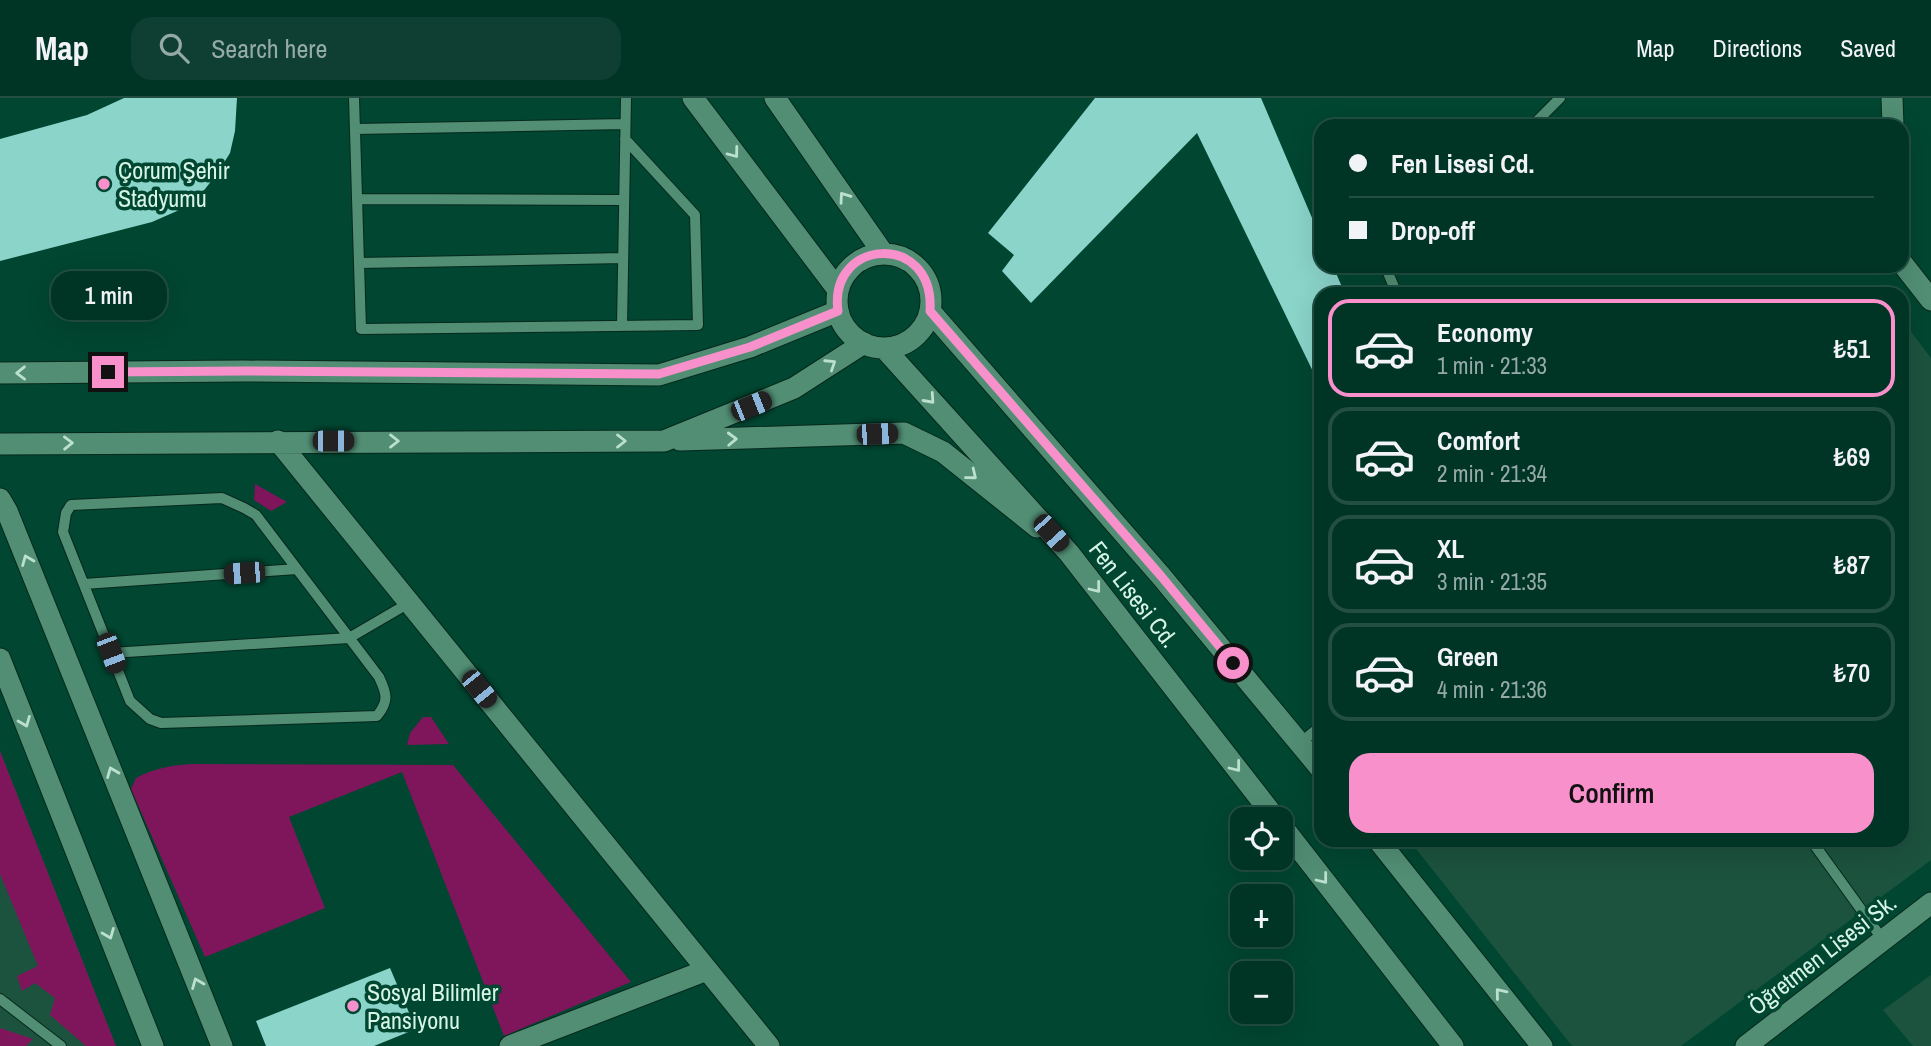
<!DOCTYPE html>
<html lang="en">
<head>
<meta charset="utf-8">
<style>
  :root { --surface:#003425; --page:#0e3f32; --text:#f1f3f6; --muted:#95aaa7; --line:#224f42; --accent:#f890cc }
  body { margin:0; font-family:"Archivo Narrow",sans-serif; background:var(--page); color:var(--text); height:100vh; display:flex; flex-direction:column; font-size:26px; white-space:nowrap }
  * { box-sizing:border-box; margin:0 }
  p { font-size:23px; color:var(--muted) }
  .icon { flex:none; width:38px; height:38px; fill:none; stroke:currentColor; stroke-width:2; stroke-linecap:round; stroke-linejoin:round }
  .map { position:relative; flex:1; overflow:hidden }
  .drawer { position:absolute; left:1314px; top:189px; width:595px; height:560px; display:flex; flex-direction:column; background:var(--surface); border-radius:21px; box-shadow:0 7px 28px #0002,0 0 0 2px var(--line) }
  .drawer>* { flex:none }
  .guide { position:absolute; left:1314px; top:21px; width:595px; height:154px; border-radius:21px; box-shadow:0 7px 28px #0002,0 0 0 2px var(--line); display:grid; align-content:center; height:154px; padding:0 35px; background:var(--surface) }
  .fabs { position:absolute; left:1230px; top:709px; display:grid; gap:14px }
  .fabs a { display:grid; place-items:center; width:63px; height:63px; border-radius:14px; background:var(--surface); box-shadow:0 7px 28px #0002,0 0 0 2px var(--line); font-size:35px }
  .end { position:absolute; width:32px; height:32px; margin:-16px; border:9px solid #f890cc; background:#111; box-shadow:0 0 0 4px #111 }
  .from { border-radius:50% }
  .bubble { position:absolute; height:49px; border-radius:21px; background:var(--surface); box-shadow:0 7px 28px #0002,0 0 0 2px var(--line); font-size:23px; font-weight:600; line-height:49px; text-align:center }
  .car { position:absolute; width:21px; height:42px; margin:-21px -10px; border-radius:9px; box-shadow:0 0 5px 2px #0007; background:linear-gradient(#222 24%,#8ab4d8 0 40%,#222 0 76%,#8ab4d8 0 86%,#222 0) }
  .guide b { display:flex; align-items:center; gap:24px; height:66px; font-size:26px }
  .guide b+b { border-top:2px solid var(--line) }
  .guide i { width:18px; height:18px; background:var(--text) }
  ul { padding:12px 0 0; list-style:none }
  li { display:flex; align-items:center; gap:21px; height:98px; margin:0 14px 10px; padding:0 21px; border:4px solid var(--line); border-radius:21px }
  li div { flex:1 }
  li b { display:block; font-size:26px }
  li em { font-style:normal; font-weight:600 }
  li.selected { border-color:var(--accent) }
  li>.icon { width:63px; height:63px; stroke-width:1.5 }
  .primary-button { display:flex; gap:14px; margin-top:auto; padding:14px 35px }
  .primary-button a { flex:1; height:80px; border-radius:21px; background:var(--accent); color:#111; font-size:28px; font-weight:600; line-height:80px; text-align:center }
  header { display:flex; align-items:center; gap:42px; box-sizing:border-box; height:98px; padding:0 35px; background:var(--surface); border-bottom:2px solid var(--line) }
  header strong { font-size:33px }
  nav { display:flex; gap:38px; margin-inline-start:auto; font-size:24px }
  .search { width:490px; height:63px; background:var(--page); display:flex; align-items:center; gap:18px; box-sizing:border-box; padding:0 24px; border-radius:21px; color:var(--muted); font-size:26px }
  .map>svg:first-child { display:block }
  .built { fill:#1c533e }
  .green { fill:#7f165c }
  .building { fill:#8ad4ca }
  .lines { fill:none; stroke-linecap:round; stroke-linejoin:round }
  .lane-casing { stroke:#07281c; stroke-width:12 }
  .street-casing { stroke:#07281c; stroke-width:23 }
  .secondary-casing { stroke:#07281c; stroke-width:23 }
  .lane { stroke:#518e74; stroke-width:10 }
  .street { stroke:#518e74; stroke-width:21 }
  .secondary { stroke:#518e74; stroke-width:21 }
  .oneway { stroke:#bbe0cf }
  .route { stroke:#f890cc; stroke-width:9 }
  .poi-dot { fill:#f890cc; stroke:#004631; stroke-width:2.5 }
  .labels { text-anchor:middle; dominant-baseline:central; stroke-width:7; stroke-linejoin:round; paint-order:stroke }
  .poi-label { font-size:24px; fill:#d6f5e6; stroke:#004631; text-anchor:start }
  .street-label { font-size:24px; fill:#d6f5e6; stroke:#004631 }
</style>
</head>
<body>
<header>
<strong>Map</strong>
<div class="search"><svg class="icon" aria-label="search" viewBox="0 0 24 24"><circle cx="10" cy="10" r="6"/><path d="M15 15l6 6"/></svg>Search here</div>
<nav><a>Map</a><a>Directions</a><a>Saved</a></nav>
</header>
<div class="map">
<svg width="1931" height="948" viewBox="0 0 1931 948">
  <rect width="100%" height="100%" fill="#004631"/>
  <path class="built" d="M 1902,222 L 1931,260 L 1931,762 L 1681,948 L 1572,948 L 1409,742 L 1902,742 Z
    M 0,653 L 116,948 L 0,948 Z
    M 1931,877 L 1931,948 L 1913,948 L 1883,912 Z"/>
  <path class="green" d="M 255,386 L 287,404 L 271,413 L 254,402 Z
    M 423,619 L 431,619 L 449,646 L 407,647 L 410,635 Z
    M 0,653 L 116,948 L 86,948 L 50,917 L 55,900 L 35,885 L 22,893 L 17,878 L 38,868 L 0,776 Z
    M 193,666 L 453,667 L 631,884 L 504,938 L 402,674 L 289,719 L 325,810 L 205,859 L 131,691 L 136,680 C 155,670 172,667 193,666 Z
    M 0,930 L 33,941 L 26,948 L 0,948 Z"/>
  <path class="building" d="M 124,0 L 237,0 L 235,33 L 230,55 L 217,76 L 201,96 L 177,113 L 152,124 L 0,163 L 0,41 L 87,17 Z
    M 1095,0 L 1261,0 L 1321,141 L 1321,168 L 1333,168 L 1345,196 L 1321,196 L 1321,290 L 1197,35 L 1031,205 L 1002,173 L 1014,157 L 988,135 Z
    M 390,870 L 416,931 L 374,948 L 266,948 L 256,923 Z"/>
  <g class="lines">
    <g class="lane-casing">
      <path id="lane" d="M 354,0 L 361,231 L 698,227 L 695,117 L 625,41
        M 1532,28 L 1560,0
        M 355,31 L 625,26
        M 357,101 L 624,102
        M 359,165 L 623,160
        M 1389,168 L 1386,170 L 1397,196
        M 622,228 L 626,0
        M 222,400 L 244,410 L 256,417 L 379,579 C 387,596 389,603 377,618 L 161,625 L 150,621 L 130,603 L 63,434 L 66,415 L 71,407 Z
        M 84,486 L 297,471
        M 111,555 L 349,540 L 409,505
        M 1300,645 L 1321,628
        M 1811,742 L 1883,842
        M 0,901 L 61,948"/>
    </g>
    <g class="street-casing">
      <path id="street" d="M 1892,0 L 1893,28
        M 1902,165 L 1931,202
        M 0,275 L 243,273 L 659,277 L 750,249 L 838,213
        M 680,342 L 904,335 L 943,354 L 1037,429
        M 278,343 L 769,948
        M 0,346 L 664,343 L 794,290 L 864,245
        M 0,401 L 7,413 L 222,948
        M 0,561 L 153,948
        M 510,948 L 707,872
        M 1746,948 L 1931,805"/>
    </g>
    <g class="secondary-casing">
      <path id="secondary" d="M 693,0 L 838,192
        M 775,0 L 883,155
        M837 203a47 47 0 1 1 94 0a47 47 0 1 1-94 0Z
        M 930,213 L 1161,478 L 1321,671
        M 884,250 L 1069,455 L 1276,721
        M 1281,727 L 1453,948
        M 1378,742 L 1542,948"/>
    </g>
    <use href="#lane" class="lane"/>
    <use href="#street" class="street"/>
    <use href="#secondary" class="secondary"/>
  </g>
  <defs><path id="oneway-chevron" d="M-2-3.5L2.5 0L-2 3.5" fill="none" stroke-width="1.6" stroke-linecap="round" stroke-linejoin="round" transform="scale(1.75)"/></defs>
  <g class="oneway">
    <use href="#oneway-chevron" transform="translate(734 55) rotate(53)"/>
    <use href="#oneway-chevron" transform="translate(844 99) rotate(-125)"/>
    <use href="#oneway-chevron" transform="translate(831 266) rotate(-33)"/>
    <use href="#oneway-chevron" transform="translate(21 275) rotate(179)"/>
    <use href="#oneway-chevron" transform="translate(930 301) rotate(48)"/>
    <use href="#oneway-chevron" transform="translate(732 341) rotate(-2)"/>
    <use href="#oneway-chevron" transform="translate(394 343)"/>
    <use href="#oneway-chevron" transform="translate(621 343)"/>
    <use href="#oneway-chevron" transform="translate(68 345) rotate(-1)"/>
    <use href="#oneway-chevron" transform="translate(972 377) rotate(39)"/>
    <use href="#oneway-chevron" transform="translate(27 462) rotate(-112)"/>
    <use href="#oneway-chevron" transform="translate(1096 490) rotate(52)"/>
    <use href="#oneway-chevron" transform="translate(25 624) rotate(68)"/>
    <use href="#oneway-chevron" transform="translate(1236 669) rotate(52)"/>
    <use href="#oneway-chevron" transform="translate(112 674) rotate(-112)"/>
    <use href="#oneway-chevron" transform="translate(1323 781) rotate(52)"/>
    <use href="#oneway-chevron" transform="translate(109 836) rotate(68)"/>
    <use href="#oneway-chevron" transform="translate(197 885) rotate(-112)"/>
    <use href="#oneway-chevron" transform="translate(1500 895) rotate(-129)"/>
  </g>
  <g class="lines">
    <path class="route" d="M 108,274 L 243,273 L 659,276 L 750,249 L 838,213 C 828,140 935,133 930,213 L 1161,478 L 1233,565"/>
  </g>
  <g class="poi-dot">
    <circle cx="104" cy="86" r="7"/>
    <circle cx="353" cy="908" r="7"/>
  </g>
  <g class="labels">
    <g class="poi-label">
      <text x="118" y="72">Çorum Şehir<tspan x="118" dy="28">Stadyumu</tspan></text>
      <text x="367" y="894">Sosyal Bilimler<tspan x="367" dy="28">Pansiyonu</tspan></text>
    </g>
    <g class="street-label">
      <text transform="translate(1134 496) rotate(52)">Fen Lisesi Cd.</text>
      <text transform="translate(1822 856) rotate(-38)">Öğretmen Lisesi Sk.</text>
    </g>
  </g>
</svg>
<div class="fabs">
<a><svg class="icon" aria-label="locate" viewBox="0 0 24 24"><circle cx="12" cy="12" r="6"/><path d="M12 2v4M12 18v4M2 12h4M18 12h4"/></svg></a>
<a>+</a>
<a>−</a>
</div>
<i class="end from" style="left:1233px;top:565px"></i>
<i class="end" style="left:108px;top:274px"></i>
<div class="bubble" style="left:51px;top:173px;width:116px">1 min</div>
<i class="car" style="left:751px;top:308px;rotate:68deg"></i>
<i class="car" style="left:877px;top:336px;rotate:88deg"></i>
<i class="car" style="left:333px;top:343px;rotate:90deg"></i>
<i class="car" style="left:1051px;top:435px;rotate:138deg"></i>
<i class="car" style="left:244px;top:475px;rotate:266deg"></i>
<i class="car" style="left:111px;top:555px;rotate:159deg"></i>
<i class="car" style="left:479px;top:591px;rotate:141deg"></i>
<div class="guide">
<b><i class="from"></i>Fen Lisesi Cd.</b>
<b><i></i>Drop-off</b>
</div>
<section class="drawer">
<ul>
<li class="selected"><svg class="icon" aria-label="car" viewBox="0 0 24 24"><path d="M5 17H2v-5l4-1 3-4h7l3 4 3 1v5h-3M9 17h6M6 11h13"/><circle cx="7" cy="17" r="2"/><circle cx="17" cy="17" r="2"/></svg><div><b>Economy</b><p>1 min · 21:33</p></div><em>₺51</em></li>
<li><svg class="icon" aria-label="car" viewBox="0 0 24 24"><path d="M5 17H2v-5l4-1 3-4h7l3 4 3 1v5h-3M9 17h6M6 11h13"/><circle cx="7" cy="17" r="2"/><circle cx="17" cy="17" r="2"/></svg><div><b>Comfort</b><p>2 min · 21:34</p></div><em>₺69</em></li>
<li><svg class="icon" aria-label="car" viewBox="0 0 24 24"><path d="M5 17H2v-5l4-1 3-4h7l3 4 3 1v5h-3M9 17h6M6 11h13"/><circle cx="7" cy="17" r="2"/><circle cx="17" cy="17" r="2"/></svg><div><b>XL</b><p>3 min · 21:35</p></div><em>₺87</em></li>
<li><svg class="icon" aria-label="car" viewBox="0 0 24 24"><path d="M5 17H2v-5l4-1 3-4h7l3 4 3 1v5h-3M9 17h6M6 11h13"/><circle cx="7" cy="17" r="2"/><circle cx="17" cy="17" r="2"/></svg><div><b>Green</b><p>4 min · 21:36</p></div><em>₺70</em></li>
</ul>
<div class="primary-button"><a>Confirm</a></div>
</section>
</div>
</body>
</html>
